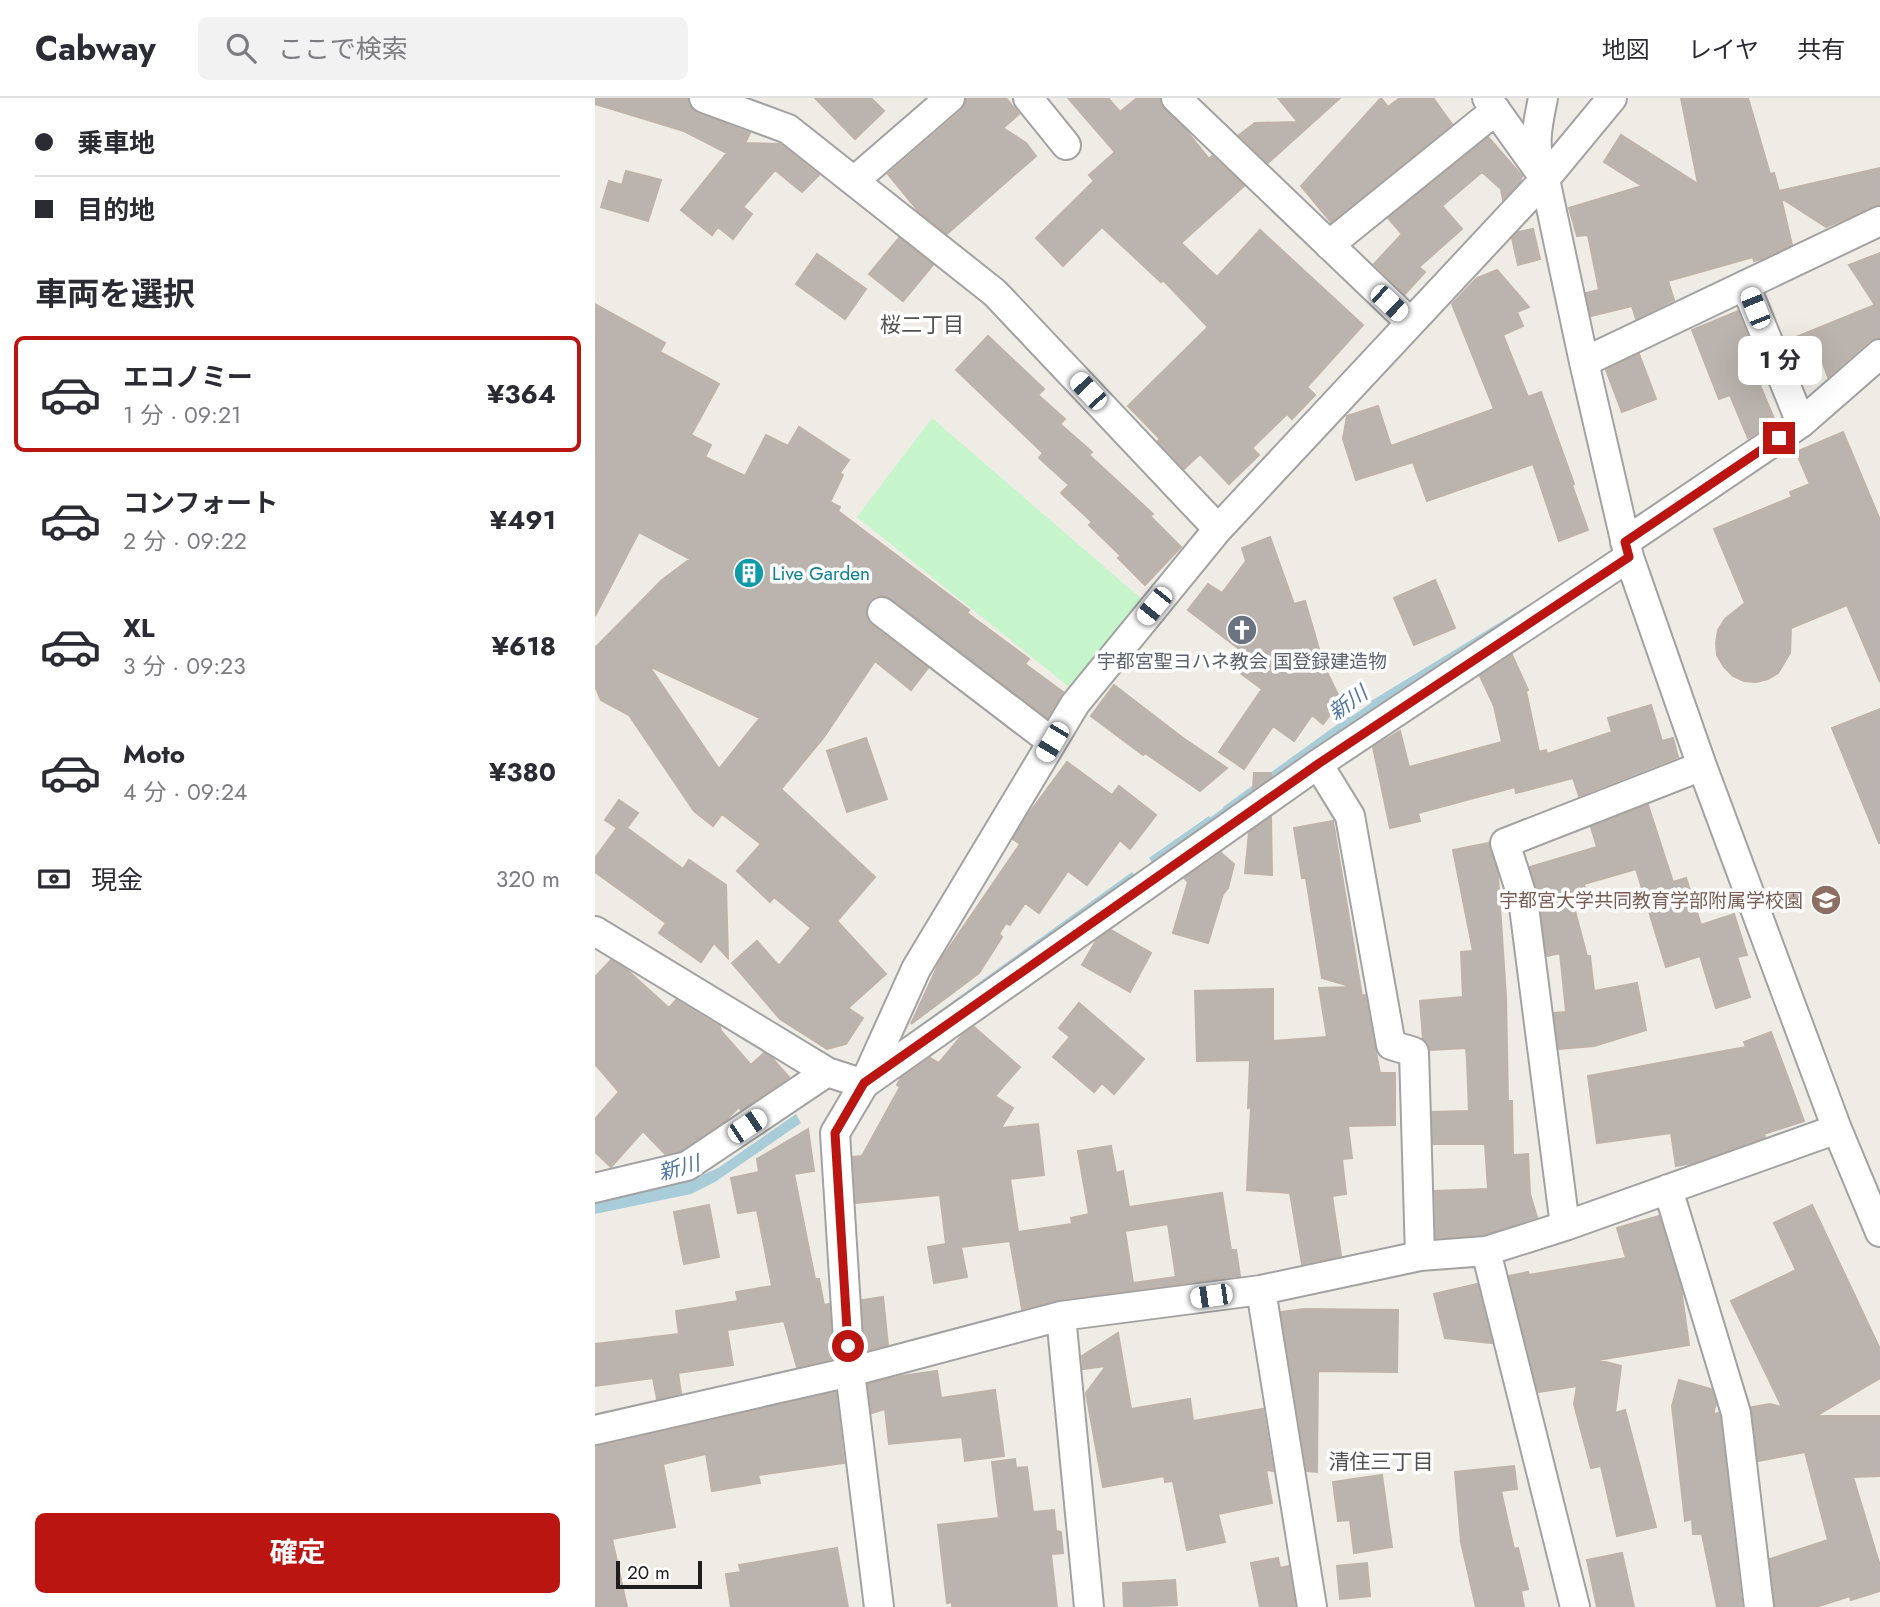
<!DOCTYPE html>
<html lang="ja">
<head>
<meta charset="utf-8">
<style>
  :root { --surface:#fff; --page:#f2f2f3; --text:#2b2b33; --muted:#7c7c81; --line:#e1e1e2; --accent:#bb1512 }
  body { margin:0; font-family:Jost,"Noto Sans JP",sans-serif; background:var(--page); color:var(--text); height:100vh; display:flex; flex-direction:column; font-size:26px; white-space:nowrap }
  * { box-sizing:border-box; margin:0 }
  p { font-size:23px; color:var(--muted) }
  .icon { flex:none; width:38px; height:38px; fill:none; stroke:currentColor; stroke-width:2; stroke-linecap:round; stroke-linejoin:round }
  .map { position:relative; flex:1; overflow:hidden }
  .drawer { display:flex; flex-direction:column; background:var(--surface); width:595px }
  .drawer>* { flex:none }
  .top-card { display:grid; align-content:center; height:154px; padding:0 35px; background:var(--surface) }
  .scale { position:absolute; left:21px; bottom:18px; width:86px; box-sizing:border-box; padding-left:7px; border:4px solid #1e1e1e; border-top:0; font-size:19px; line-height:24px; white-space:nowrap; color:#1e1e1e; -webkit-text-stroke:5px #fff; paint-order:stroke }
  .end { position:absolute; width:32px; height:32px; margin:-16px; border:9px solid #bb1512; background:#fff; box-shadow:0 0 0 4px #fff }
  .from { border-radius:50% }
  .bubble { position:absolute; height:49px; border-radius:10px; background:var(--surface); box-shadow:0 7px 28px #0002; font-size:23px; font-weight:700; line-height:49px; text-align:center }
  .car { position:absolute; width:21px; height:42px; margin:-21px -10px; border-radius:9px; box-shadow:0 0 5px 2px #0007; background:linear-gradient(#fff 24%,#345 0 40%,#fff 0 76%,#345 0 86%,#fff 0) }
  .top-card b { display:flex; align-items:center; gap:24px; height:66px; font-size:26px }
  .top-card b+b { border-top:2px solid var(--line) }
  .top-card i { width:18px; height:18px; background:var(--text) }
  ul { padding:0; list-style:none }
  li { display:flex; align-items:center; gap:21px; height:116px; margin:0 14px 10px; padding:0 21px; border:4px solid transparent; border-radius:10px }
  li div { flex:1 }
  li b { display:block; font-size:26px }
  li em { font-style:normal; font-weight:700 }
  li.current { border-color:var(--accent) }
  li>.icon { width:63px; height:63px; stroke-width:1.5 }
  h2 { padding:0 35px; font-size:32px; line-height:84px }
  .pay { display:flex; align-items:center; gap:18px; height:77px; padding:0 35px; font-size:26px }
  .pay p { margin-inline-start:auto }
  .cta { display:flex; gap:14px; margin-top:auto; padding:14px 35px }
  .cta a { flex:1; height:80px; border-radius:10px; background:var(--accent); color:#fff; font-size:28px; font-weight:700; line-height:80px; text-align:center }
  header { display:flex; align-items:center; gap:42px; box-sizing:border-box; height:98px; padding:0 35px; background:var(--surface); border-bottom:2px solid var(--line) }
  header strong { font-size:33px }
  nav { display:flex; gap:38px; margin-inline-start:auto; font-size:24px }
  .search { width:490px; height:63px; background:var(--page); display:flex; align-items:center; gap:18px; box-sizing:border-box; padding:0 24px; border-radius:10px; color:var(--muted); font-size:26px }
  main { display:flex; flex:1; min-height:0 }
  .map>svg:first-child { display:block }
  .park { fill:#c6f5cb }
  .water { fill:#a9cdd8 }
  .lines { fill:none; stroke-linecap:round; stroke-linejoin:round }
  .stream { stroke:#a9cdd8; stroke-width:9 }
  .building { fill:#bbb4ae; stroke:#bfb3a9; stroke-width:2; fill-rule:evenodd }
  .minor-casing { stroke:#a2a2a2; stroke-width:32 }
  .minor { stroke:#fff; stroke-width:28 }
  .route { stroke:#bb1512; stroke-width:9 }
  .labels { text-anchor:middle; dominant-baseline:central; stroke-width:7; stroke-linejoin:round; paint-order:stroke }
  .culture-label { font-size:19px; fill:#0d838f; stroke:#fff; text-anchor:start }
  .worship-label { font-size:19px; fill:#5b616d; stroke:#fff }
  .education-label { font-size:19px; fill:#785e54; stroke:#fff; text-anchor:end }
  .neighbourhood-label { font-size:21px; fill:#515151; stroke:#fff }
  .water-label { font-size:21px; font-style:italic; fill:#50769f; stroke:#fff }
</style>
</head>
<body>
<header>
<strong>Cabway</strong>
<div class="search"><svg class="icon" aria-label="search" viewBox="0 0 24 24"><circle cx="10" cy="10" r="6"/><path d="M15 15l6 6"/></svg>ここで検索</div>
<nav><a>地図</a><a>レイヤ</a><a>共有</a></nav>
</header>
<main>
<section class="drawer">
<div class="top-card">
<b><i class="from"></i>乗車地</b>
<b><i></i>目的地</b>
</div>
<h2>車両を選択</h2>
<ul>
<li class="current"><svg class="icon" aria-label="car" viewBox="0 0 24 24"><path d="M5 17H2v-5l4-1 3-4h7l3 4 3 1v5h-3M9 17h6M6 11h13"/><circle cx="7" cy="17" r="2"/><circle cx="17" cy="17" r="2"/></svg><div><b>エコノミー</b><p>1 分 · 09:21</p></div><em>¥364</em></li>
<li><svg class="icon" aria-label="car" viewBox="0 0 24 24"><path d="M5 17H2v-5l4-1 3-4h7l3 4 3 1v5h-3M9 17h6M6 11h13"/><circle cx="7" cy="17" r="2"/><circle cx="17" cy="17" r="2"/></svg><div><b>コンフォート</b><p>2 分 · 09:22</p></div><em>¥491</em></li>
<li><svg class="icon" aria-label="car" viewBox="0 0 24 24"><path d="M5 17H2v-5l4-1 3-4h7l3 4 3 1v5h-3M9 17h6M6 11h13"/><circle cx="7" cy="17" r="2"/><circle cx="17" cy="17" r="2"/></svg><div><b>XL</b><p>3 分 · 09:23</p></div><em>¥618</em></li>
<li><svg class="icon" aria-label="car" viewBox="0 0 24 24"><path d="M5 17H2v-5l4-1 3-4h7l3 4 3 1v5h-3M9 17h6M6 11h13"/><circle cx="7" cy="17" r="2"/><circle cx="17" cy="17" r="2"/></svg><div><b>Moto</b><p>4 分 · 09:24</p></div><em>¥380</em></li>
</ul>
<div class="pay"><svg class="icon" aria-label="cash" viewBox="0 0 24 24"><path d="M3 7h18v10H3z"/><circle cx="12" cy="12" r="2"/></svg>現金<p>320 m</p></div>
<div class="cta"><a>確定</a></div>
</section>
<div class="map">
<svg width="1285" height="1509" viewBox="0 0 1285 1509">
  <rect width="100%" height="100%" fill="#eeece5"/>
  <path class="park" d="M 337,320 L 549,503 L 478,592 L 262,419 Z"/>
  <path class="water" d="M 1014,458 L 781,612 L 776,603 Z
    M 754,618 L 760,625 L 634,715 L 628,709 Z
    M 614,718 L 620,726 L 559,768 L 554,760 Z
    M 537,774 L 542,781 L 319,942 L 314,935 Z
    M 201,1016 L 206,1025 L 120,1084 L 96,1096 L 0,1116 L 0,1105 L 94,1083 L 123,1070 Z"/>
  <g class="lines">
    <path class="stream" d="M 751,628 L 788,602
      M 611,728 L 639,708"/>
  </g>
  <path class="building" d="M 1,0 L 93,0 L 96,10 L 103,15 L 155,35 L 150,45 L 185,46 L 224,77 L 207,94 L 180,72 L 148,109 L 157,116 L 138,141 L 123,129 L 117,137 L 86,112 L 132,55 L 89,33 L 0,6 Z
    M 220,0 L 276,0 L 289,13 L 260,41 Z
    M 372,0 L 411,0 L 424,16 L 408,30 L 431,45 L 441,58 L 352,136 L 324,114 L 293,76 L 366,13 Z
    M 473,0 L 513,0 L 525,14 L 542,0 L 565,0 L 570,12 L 589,30 L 614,61 L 617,58 L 649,88 L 586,145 L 622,179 L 665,132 L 768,227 L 712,289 L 720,297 L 697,321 L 692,316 L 657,350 L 664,357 L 634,386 L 605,356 L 589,371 L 563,343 L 565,341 L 533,308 L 613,229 L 568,182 L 566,184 L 507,129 L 468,168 L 441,140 L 499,83 L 494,77 L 520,54 Z
    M 683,0 L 745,0 L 673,65 L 644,37 L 660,25 L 703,24 Z
    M 786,0 L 793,9 L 805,0 L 838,0 L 857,26 L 736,124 L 706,88 Z
    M 1086,0 L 1153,0 L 1175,76 L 1179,75 L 1184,93 L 1285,70 L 1285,107 L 1231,129 L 1186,100 L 1197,147 L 1167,161 L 1159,163 L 1158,159 L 1073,183 L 1079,202 L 1041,221 L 1037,208 L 996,218 L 991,195 L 1004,192 L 993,137 L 982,138 L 974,110 L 1047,88 L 1009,64 L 1026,37 L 1103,86 Z
    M 893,39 L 927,78 L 925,84 L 908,102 L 906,91 L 887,74 L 847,108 L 867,131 L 824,169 L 830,174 L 810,196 L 779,166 L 807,136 L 793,120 Z
    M 31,73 L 66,82 L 53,123 L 6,109 L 14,83 L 27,87 Z
    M 938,131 L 945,161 L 923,167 L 917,140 L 923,134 Z
    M 304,140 L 338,167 L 308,203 L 274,176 Z
    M 1285,155 L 1285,240 L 1274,243 L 1233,279 L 1224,255 L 1200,265 L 1191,243 L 1280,207 L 1254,167 Z
    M 222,156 L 271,191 L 250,221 L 201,186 Z
    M 902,172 L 934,209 L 922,214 L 928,228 L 908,237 L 933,299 L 946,294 L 979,386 L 977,387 L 993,432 L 964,443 L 938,366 L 832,403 L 818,364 L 761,382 L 748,341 L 752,318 L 783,308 L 796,348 L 899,311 L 857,206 L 882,180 Z
    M 0,206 L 70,245 L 65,254 L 124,286 L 96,337 L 116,347 L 110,359 L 150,378 L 171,337 L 193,348 L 204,329 L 254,362 L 245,375 L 248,377 L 235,404 L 245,409 L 243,413 L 374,512 L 372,515 L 434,561 L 430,566 L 468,594 L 452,620 L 297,501 L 290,498 L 281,498 L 273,504 L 271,513 L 271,520 L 276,527 L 333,570 L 316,592 L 280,563 L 229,639 L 186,691 L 280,779 L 242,823 L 291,876 L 253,910 L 268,920 L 251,946 L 232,951 L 185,921 L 137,865 L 162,843 L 184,868 L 216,830 L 179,799 L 175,804 L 142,773 L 166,746 L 127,716 L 118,728 L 99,713 L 34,617 L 6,602 L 0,588 L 0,550 L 67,482 L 95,461 L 44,434 L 0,518 ZM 54,568 L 165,620 L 124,671 Z
    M 1143,213 L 1169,278 L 1170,282 L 1164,285 L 1180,323 L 1153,340 L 1135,297 L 1124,301 L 1097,232 Z
    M 393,238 L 449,291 L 443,297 L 470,321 L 465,326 L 497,354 L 494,357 L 558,416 L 555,418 L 586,449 L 550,487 L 523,460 L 526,458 L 494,427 L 497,424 L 466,395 L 474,387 L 444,360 L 448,355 L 361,272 Z
    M 1044,256 L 1061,301 L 1027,314 L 1011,272 Z
    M 1248,334 L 1285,422 L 1285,584 L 1252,507 L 1196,530 L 1195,555 L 1183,575 L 1173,581 L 1161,584 L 1149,583 L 1138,578 L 1129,569 L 1122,557 L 1121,545 L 1123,532 L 1130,521 L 1150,505 L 1119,431 L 1197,399 L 1195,394 L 1215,386 L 1201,354 Z
    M 675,439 L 699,506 L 710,503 L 729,568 L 746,603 L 728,626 L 717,617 L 699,643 L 678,628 L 649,671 L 624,654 L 667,591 L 637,569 L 648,554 L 593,512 L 613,486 L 627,495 L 651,463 L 647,450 Z
    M 840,482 L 860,530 L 819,547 L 799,500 Z
    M 917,557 L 933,592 L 931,593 L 944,654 L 951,652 L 952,656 L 1017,634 L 1013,620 L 1056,607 L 1067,643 L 1078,640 L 1083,659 L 984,698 L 978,680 L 921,695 L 920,689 L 823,715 L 825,723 L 795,730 L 778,649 L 805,633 L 814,669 L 907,644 L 899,608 L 885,578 Z
    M 519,587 L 588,640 L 632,670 L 605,693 L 550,655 L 548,657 L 496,618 Z
    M 1285,611 L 1285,745 L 1284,745 L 1237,630 Z
    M 271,640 L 292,701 L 252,714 L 232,653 Z
    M 472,664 L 517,697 L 524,688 L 561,717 L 535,751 L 525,742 L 492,787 L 473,773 L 444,815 L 430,805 L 415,827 L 411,825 L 404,836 L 407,839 L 384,875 L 316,926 L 345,863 L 425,746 L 418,741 L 432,718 Z
    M 659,675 L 676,675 L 676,679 L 658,692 Z
    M 24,702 L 43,715 L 32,730 L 88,771 L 94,762 L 131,787 L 133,860 L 119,845 L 106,864 L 64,835 L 71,825 L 0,774 L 0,760 L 22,730 L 10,722 Z
    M 1053,707 L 1078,784 L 1091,780 L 1106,827 L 1139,816 L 1152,857 L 1142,859 L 1155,899 L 1121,910 L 1105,858 L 1071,869 L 1041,771 L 989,786 L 990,790 L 975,794 L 992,858 L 995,858 L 999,893 L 1042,885 L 1051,932 L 999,948 L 964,951 L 959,915 L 971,914 L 965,855 L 952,858 L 944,799 L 935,769 L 1002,749 L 996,729 Z
    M 676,719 L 677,777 L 650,775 L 654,735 Z
    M 738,723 L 767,898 L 770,897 L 785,975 L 800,975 L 800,1027 L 753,1028 L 757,1060 L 747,1061 L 751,1096 L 737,1098 L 746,1158 L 707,1166 L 695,1095 L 652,1092 L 656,1009 L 653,1010 L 655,962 L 602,963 L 600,893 L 678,891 L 678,943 L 732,939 L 724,890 L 758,889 L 727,880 L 711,780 L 707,780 L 699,730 Z
    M 894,745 L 903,778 L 911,898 L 913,1003 L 917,1003 L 918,1057 L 933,1056 L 935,1096 L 942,1119 L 888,1137 L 841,1140 L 840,1093 L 893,1091 L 890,1046 L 838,1046 L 837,1014 L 874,1013 L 872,962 L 871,950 L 835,952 L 833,945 L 828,941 L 825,903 L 868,899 L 866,854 L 878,853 L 858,752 Z
    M 626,755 L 639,766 L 633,790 L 628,796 L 613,845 L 578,835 L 593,784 L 589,780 Z
    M 516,832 L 556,855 L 535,894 L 487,867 L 501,843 Z
    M 16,862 L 31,871 L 74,910 L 81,902 L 125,929 L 126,933 L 156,967 L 169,955 L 177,960 L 194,979 L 146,1012 L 144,1009 L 131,1022 L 85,1053 L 70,1056 L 48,1033 L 16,1069 L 0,1054 L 0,1021 L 24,994 L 0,966 L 0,879 Z
    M 484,905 L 549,961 L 519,996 L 507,985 L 499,994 L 458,959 L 475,939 L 464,930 Z
    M 379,929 L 425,969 L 400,998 L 418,1010 L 406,1030 L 443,1026 L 449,1077 L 415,1081 L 423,1134 L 477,1126 L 476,1120 L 494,1116 L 483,1053 L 516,1048 L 521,1075 L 528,1073 L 534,1109 L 627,1095 L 636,1152 L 641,1152 L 645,1178 L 464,1202 L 427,1211 L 415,1143 L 366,1149 L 372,1179 L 339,1185 L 333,1149 L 351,1146 L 345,1097 L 261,1105 L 258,1059 L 267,1058 L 305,989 L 302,987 L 306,980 L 335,960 L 344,965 L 368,936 ZM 573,1126 L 581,1179 L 538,1185 L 530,1133 Z
    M 1176,934 L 1209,1023 L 1169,1036 L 1170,1039 L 1097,1065 L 1081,1068 L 1076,1035 L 1002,1045 L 993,978 L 1151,949 L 1149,944 Z
    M 213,1031 L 219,1073 L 199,1076 L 220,1181 L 224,1181 L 229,1207 L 234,1206 L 238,1261 L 202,1269 L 189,1223 L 132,1232 L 138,1267 L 83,1275 L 86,1295 L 62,1301 L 58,1280 L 0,1288 L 0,1246 L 84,1236 L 81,1213 L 143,1203 L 141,1194 L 177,1188 L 162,1112 L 143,1115 L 136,1080 L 164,1074 L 162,1061 Z
    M 114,1107 L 124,1159 L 89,1166 L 79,1114 Z
    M 1217,1107 L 1285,1251 L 1285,1280 L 1221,1318 L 1285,1318 L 1285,1378 L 1258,1379 L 1285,1468 L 1285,1493 L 1256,1502 L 1255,1498 L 1221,1509 L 1180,1509 L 1175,1461 L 1233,1442 L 1210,1354 L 1163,1363 L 1157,1309 L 1175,1306 L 1187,1309 L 1136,1203 L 1201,1172 L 1179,1125 Z
    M 1064,1118 L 1086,1190 L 1094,1247 L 1003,1262 L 1026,1268 L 1020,1315 L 1030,1312 L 1061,1429 L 1022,1438 L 1006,1368 L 996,1370 L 979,1306 L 982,1288 L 943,1294 L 914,1178 L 933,1174 L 934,1177 L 1031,1160 L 1022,1130 Z
    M 882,1186 L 897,1245 L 850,1240 L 839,1196 Z
    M 288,1199 L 293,1247 L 270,1253 L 267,1202 Z
    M 709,1211 L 803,1212 L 802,1274 L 723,1273 L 722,1374 L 712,1373 L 686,1214 Z
    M 523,1235 L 536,1311 L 595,1301 L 598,1323 L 668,1311 L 678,1373 L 671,1372 L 677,1405 L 623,1416 L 630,1444 L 592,1452 L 578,1383 L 570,1384 L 569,1378 L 508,1389 L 491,1295 L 511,1268 L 488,1271 L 487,1258 Z
    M 342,1273 L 346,1300 L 400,1292 L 409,1358 L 370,1363 L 367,1339 L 294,1346 L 290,1311 L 277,1315 L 273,1286 L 306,1278 Z
    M 1084,1282 L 1116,1291 L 1121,1306 L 1118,1316 L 1124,1315 L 1125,1318 L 1147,1509 L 1122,1509 L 1107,1436 L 1098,1436 L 1097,1421 L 1090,1423 L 1077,1308 Z
    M 241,1294 L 249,1365 L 163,1377 L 165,1385 L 117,1393 L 111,1356 L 68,1366 L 80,1429 L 17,1441 L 32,1509 L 0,1509 L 0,1348 Z
    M 420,1361 L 421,1370 L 432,1369 L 438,1414 L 459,1412 L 461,1433 L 466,1434 L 468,1455 L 456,1456 L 462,1509 L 357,1509 L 357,1504 L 352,1505 L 343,1427 L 404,1420 L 397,1364 Z
    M 919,1368 L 922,1391 L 906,1393 L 919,1451 L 923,1450 L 933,1491 L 926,1493 L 929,1509 L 881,1509 L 866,1444 L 860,1374 Z
    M 787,1377 L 797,1449 L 759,1455 L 755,1422 L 743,1423 L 738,1384 Z
    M 242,1450 L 253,1509 L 136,1509 L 131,1476 L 146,1474 L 144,1467 Z
    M 1027,1455 L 1039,1509 L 1002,1509 L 992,1462 Z
    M 683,1460 L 685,1470 L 694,1468 L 700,1509 L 665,1509 L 656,1465 Z
    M 772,1465 L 775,1498 L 745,1501 L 742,1468 Z
    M 580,1482 L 582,1507 L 529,1509 L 528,1485 Z"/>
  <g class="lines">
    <g class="minor-casing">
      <path id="minor" d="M 109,0 L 193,31 L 400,195 L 623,431
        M 433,0 L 471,47
        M 581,0 L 815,224
        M 892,0 L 950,81 L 989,264 L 1034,459 L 1107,668 L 1242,1031 L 1285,1134
        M 947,72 C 937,48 943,25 948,0
        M 259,83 L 355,0
        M 734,147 L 901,12
        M 1150,187 L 1206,325
        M 989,264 L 1285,123
        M 1030,444 L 1206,325 L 1285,256
        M 287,514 L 457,644
        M 723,666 L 755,718 L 796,947 L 819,954 L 825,1158
        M 0,833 L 232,974 L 269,986 L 723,666 L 1034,459
        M 0,1090 L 92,1068 L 232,974
        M 1073,1091 L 1141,1315 L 1164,1509
        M 970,1128 L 928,801 L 910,745 L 1107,668
        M 891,1153 L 980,1509
        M 666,1192 L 717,1509
        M 466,1218 L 494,1509
        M 0,1332 L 255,1274 L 466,1218 L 666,1192 L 825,1158 L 891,1153 L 970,1128 L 1242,1031
        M 284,1509 L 255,1274 L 240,1035 L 269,986 L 321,871 L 480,606 L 623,431 L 950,81 L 1017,0"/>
    </g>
    <use href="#minor" class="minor"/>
  </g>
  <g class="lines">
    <path class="route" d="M 253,1248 L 240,1035 L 269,985 L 723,666 L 1034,459 L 1030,444 L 1184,340"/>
  </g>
  <defs>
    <g id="building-disc" transform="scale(1.575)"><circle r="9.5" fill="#0f9aa8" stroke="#fff"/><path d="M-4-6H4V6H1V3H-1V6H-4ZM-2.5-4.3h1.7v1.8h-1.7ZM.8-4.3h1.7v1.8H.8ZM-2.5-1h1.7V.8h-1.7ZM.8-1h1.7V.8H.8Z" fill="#fff"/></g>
    <g id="church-disc" transform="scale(1.575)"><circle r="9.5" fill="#6b7280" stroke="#fff"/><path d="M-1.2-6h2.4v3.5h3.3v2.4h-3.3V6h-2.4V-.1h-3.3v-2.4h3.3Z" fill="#fff"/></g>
    <g id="school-disc" transform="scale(1.575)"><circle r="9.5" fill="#8d6e63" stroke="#fff"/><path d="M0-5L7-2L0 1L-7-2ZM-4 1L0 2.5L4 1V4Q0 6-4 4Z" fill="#fff"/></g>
  </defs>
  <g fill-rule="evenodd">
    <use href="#building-disc" x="154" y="475"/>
    <use href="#church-disc" x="647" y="532"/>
    <use href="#school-disc" x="1231" y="802"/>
  </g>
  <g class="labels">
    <g class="culture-label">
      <text x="177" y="475">Live Garden</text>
    </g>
    <g class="worship-label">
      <text x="647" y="563">宇都宮聖ヨハネ教会 国登録建造物</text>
    </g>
    <g class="education-label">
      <text x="1208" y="802">宇都宮大学共同教育学部附属学校園</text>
    </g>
    <g class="neighbourhood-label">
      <text x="327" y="227">桜二丁目</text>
      <text x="786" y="1364">清住三丁目</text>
    </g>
    <g class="water-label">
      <text transform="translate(753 605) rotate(-36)">新川</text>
      <text transform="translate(84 1070) rotate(-15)">新川</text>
    </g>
  </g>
</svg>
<div class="scale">20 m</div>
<i class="end from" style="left:253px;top:1248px"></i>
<i class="end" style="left:1184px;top:340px"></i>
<div class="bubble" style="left:1143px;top:238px;width:84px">1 分</div>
<i class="car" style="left:794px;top:205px;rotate:133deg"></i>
<i class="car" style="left:1160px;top:210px;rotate:338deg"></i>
<i class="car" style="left:493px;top:293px;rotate:317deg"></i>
<i class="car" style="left:559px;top:508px;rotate:219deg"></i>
<i class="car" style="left:457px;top:644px;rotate:211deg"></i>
<i class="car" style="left:152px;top:1028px;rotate:56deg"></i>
<i class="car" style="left:616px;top:1198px;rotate:262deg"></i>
</div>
</main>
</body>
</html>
